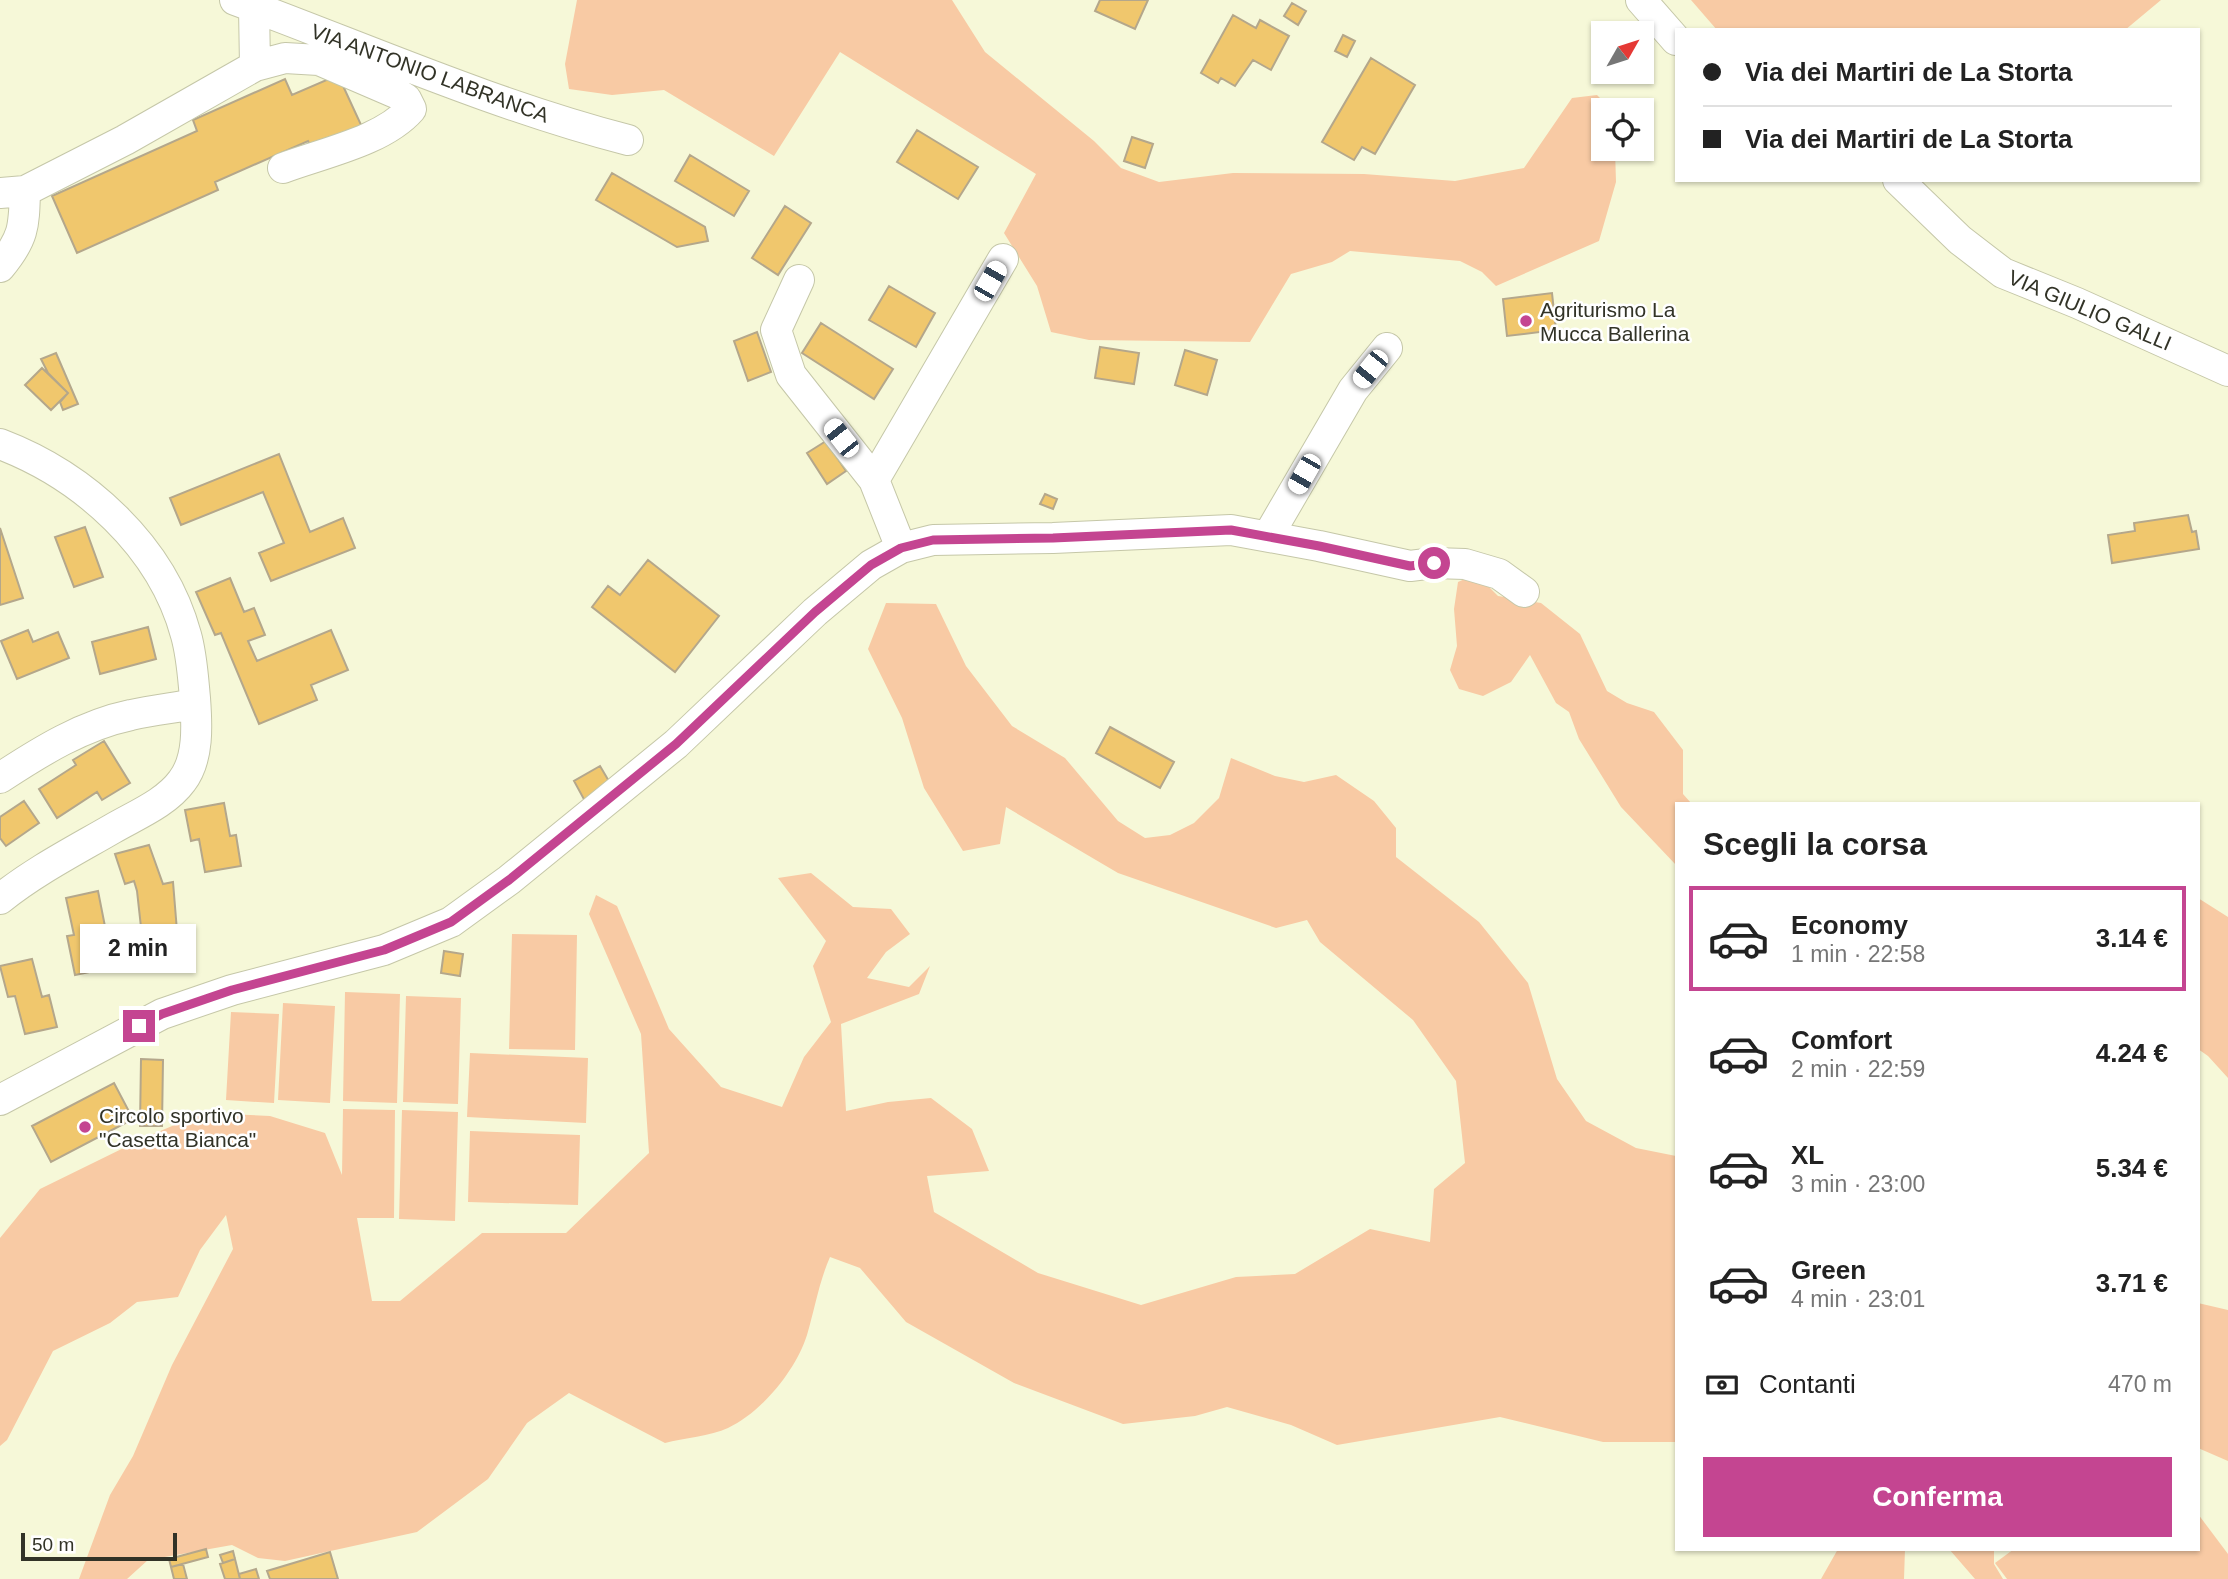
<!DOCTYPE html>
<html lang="it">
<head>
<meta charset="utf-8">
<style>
  :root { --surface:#fff; --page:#f2f2f2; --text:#222; --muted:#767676; --line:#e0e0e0; --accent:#c44591 }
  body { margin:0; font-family:Helvetica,sans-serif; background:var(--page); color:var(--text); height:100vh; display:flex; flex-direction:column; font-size:26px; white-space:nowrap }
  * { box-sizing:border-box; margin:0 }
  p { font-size:23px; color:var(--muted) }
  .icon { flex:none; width:38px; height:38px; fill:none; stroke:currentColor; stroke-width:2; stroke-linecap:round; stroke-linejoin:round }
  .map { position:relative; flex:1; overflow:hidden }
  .sheet { position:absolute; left:1675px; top:802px; width:525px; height:749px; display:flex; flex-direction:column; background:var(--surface); border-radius:0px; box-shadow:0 2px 5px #0004 }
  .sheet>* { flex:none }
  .guide { position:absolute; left:1675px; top:28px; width:525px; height:154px; border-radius:0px; box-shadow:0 2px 5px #0004; display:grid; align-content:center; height:154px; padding:0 28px; background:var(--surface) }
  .needle { width:46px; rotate:51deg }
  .fabs { position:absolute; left:1591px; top:21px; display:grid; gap:14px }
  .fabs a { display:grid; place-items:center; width:63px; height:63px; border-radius:0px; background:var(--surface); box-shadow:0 2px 5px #0004; font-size:35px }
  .scale { position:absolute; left:21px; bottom:18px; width:156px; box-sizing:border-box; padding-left:7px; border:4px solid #323327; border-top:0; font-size:19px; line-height:24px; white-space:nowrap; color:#323327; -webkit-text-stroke:5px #fff; paint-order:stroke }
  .end { position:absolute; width:32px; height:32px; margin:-16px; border:9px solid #c44591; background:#fff; box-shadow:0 0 0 4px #fff }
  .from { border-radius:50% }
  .bubble { position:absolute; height:49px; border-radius:0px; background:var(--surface); box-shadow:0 2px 5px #0004; font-size:23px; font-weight:700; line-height:49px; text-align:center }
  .car { position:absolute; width:21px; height:42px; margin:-21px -10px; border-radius:9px; box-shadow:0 0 5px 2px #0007; background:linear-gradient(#fff 24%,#345 0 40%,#fff 0 76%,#345 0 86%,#fff 0) }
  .guide b { display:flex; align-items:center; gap:24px; height:66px; font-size:26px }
  .guide b+b { border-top:2px solid var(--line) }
  .guide i { width:18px; height:18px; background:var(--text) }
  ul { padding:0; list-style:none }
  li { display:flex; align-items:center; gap:21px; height:105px; margin:0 14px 10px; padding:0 14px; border:4px solid transparent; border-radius:0px }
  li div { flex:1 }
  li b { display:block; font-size:26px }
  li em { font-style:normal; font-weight:700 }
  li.current { border-color:var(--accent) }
  li>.icon { width:63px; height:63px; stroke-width:1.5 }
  h2 { padding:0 28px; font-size:32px; line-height:84px }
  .pay { display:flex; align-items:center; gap:18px; height:77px; padding:0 28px; font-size:26px }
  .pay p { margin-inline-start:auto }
  .button { display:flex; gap:14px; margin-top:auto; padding:14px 28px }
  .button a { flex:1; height:80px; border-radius:0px; background:var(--accent); color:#fff; font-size:28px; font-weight:700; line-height:80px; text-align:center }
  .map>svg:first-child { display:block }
  .green { fill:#f8caa4 }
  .building { fill:#f0c76d; stroke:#b4a78b; stroke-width:2 }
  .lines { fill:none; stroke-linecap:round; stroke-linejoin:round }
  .minor-casing { stroke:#c5c7a8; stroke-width:32 }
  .minor { stroke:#fff; stroke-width:30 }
  .route { stroke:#c44591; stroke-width:9 }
  .poi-dot { fill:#c44591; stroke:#fff; stroke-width:2.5 }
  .labels { text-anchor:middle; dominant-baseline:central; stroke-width:5; stroke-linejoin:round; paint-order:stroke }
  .street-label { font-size:21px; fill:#323327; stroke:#fff }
  .poi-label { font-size:21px; fill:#323327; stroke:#fff; text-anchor:start }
</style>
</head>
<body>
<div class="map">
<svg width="2228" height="1579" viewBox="0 0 2228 1579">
  <rect width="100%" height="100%" fill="#f6f8d8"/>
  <path class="green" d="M 577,0 L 952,0 L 985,52 L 1094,141 L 1121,168 L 1159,182 L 1233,173 L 1364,174 L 1455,181 L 1524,168 L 1572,98 L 1597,95 L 1612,110 L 1603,110 L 1603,149 L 1615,149 L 1616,182 L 1599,241 L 1496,286 L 1482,272 L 1460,261 L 1350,251 L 1332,262 L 1291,274 L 1250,342 L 1089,340 L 1051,332 L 1037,286 L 1004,233 L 1036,174 L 840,52 L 774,156 L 664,90 L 612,95 L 569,89 L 565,64 Z
    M 1691,0 L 2161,0 L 2125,30 L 1717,30 Z
    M 1476,574 L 1498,596 L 1541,603 L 1580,634 L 1607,691 L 1627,703 L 1654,712 L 1683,750 L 1683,794 L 1691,803 L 1676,803 L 1676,865 L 1621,807 L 1579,739 L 1569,712 L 1556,703 L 1530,655 L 1511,682 L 1483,696 L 1459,689 L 1450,670 L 1457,646 L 1454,609 L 1458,582 Z
    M 886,603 L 936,604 L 966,666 L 1012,726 L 1065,758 L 1118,821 L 1145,838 L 1170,835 L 1194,823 L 1219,798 L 1231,758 L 1275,776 L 1304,782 L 1336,775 L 1374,801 L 1396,828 L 1396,857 L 1479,922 L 1528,983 L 1557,1079 L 1586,1121 L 1636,1148 L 1676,1156 L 1676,1442 L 1603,1442 L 1500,1417 L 1337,1445 L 1291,1425 L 1227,1407 L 1195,1416 L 1123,1424 L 1014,1383 L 906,1322 L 860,1268 L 830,1257 C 819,1282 815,1308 807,1335 C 796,1370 762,1412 728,1428 C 711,1436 683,1438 665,1443 L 569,1393 L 527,1423 L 488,1479 L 417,1532 L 285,1561 L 258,1558 L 232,1545 L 148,1560 L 127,1579 L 79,1579 L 110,1495 L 133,1456 L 172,1365 L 233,1249 L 226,1215 L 200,1250 L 178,1297 L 137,1302 L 110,1323 L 53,1351 L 7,1440 L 0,1446 L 0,1238 L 40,1189 L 146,1137 L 203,1113 L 270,1116 L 325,1133 L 342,1175 L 343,1109 L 395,1110 L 394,1218 L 357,1218 L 372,1301 L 400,1301 L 482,1233 L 566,1233 L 649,1153 L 641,1034 L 589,914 L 596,895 L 617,906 L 669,1029 L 721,1087 L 782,1107 L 804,1057 L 831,1022 L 813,966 L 826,941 L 778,878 L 811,873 L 853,907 L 891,909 L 910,934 L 886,952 L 867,978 L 909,987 L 930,966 L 919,994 L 841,1024 L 846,1111 L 888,1102 L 931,1098 L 972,1129 L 989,1171 L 927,1176 L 934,1212 L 1038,1273 L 1141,1305 L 1236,1277 L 1295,1274 L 1370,1229 L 1430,1242 L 1434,1189 L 1465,1163 L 1456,1081 L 1413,1020 L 1320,942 L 1307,920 L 1276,928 L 1118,873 L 1006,807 L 1000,844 L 963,851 L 924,788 L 902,718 L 868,649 Z
    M 2198,898 L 2228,917 L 2228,1078 L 2208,1056 L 2198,1049 Z
    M 512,934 L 577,935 L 575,1050 L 509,1049 Z
    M 345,992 L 400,994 L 397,1103 L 343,1101 Z
    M 406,996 L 461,998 L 458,1104 L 403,1102 Z
    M 283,1003 L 335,1006 L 330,1103 L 278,1100 Z
    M 231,1012 L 279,1014 L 274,1103 L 226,1100 Z
    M 470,1053 L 588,1058 L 586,1123 L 467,1117 Z
    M 402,1110 L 458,1112 L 455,1221 L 399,1219 Z
    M 470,1131 L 580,1135 L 578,1205 L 468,1202 Z
    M 2198,1303 L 2228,1310 L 2228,1461 L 2198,1448 Z
    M 2198,1514 L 2228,1554 L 2228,1579 L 2007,1579 L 1995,1563 L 2014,1549 L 2198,1549 Z
    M 1838,1549 L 1905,1549 L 1904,1579 L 1821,1579 Z
    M 1949,1549 L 1994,1549 L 1994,1564 L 2003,1579 L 1975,1579 Z"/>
  <path class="building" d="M 1100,0 L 1148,0 L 1135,29 L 1095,11 Z
    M 1292,3 L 1306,11 L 1298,25 L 1284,16 Z
    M 1233,15 L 1256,28 L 1260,20 L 1289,36 L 1271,70 L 1253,60 L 1235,86 L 1221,78 L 1218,83 L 1201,73 Z
    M 1343,35 L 1355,41 L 1347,57 L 1335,51 Z
    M 1371,58 L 1415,85 L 1375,154 L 1362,147 L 1354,160 L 1322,142 Z
    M 338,75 L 362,127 L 312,149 L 308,141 L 215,182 L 218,190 L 77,253 L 52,196 L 197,131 L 193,120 L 285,79 L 292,95 Z
    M 917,130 L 978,167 L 958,199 L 897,162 Z
    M 1132,137 L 1153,144 L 1145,168 L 1124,161 Z
    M 690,155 L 749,191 L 734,216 L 675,181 Z
    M 612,173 L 705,227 L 708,241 L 677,247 L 596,200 Z
    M 785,206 L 811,223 L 778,275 L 752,258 Z
    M 889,286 L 935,313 L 916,347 L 869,320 Z
    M 1552,293 L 1556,330 L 1507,336 L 1503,299 Z
    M 821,323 L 893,369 L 874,399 L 802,353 Z
    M 757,332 L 771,372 L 748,381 L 734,341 Z
    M 1100,347 L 1139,353 L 1134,384 L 1095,378 Z
    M 1185,350 L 1217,360 L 1207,395 L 1175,385 Z
    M 56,353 L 78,404 L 63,410 L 60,402 L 68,393 L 48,373 L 41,359 Z
    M 42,368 L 68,393 L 51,410 L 25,385 Z
    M 826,441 L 846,471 L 827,484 L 807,453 Z
    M 279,454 L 310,532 L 343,518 L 355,548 L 271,581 L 259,553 L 284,543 L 263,492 L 181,525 L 170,498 Z
    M 1045,494 L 1057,499 L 1053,509 L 1040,504 Z
    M 2188,515 L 2192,532 L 2196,531 L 2199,549 L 2112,563 L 2108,535 L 2135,531 L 2134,523 Z
    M 85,527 L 103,577 L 74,587 L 55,537 Z
    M 0,528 L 23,598 L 0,605 Z
    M 648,560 L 719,616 L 675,672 L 592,607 L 608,586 L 620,595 Z
    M 230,578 L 244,612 L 254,608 L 265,635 L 248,641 L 257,661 L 331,630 L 348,670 L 311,685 L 317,700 L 259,724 L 221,633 L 215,635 L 196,592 Z
    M 148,627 L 156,659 L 100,674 L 92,642 Z
    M 28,630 L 33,642 L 58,632 L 69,658 L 17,679 L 1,641 Z
    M 1110,727 L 1174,762 L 1160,788 L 1096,753 Z
    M 104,741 L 130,783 L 102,800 L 97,792 L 57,818 L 39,789 L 76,765 L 73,760 Z
    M 600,766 L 613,788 L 586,803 L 574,781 Z
    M 24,801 L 39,823 L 6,846 L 0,838 L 0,817 Z
    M 224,803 L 230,836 L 236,835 L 241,866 L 205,872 L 199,839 L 191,841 L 185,810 Z
    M 149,845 L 163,884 L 173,882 L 177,931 L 142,936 L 137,891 L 134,881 L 125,884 L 115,854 Z
    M 98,891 L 113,967 L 75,975 L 67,936 L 74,935 L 66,898 Z
    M 444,951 L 463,954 L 460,976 L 441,973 Z
    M 32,959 L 42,997 L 49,995 L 57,1027 L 25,1034 L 15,996 L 8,997 L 0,966 Z
    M 141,1059 L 163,1060 L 162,1126 L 140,1126 Z
    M 114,1083 L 133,1119 L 51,1162 L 32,1126 Z
    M 206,1549 L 208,1557 L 171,1567 L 169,1559 Z
    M 233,1551 L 235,1559 L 223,1563 L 220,1555 Z
    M 330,1552 L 338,1579 L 270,1579 L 267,1571 Z
    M 235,1559 L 240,1579 L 225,1579 L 220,1564 Z
    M 183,1564 L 187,1579 L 174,1579 L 171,1567 Z
    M 256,1569 L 259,1579 L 240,1579 L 239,1574 Z"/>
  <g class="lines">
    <g class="minor-casing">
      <path id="minor" d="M 235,0 C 365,48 493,105 628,140
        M 1641,0 L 1676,40
        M 255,66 L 285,58 L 319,60 L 398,94 L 406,99 L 411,109 C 383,141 323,153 283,168
        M 1898,180 L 1960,240 L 2003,273 L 2077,303 L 2228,371
        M 0,193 L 25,191
        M 0,267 C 24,238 24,227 25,191 L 125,140 L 255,66 L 254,7
        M 799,280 L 776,330 L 791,375 L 874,480 L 901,548
        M 0,444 C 84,476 162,546 186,635 C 192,656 193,678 195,698 C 197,725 199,759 182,781 C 166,803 136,815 112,829 C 74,851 35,871 0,899
        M 874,480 L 1003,259
        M 1268,536 L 1353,390 L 1387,348
        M 0,778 C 41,751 83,725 131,715 C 152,710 174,708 195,704
        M 0,1100 L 162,1014 L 232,990 L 384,950 L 451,922 L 509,880 L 676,744 L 815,612 L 871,565 L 901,548 L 933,540 L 1053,538 L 1231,530 L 1319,546 L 1410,566 L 1434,563 L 1465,564 L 1499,574 L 1524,592"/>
    </g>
    <use href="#minor" class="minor"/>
  </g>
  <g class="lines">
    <path class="route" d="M 139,1026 L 162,1014 L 232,990 L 384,950 L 451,922 L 509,880 L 676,744 L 815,612 L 871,565 L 901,548 L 933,540 L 1053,538 L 1231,530 L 1319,546 L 1410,566 L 1434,563"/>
  </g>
  <g class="poi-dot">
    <circle cx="1526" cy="321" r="7"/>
    <circle cx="85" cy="1127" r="7"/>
  </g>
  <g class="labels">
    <g class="street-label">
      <text transform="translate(430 73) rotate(20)">VIA ANTONIO LABRANCA</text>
      <text transform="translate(2090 310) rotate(23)">VIA GIULIO GALLI</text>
    </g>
    <g class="poi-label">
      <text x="1540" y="309">Agriturismo La<tspan x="1540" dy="24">Mucca Ballerina</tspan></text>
      <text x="99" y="1115">Circolo sportivo<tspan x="99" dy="24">"Casetta Bianca"</tspan></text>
    </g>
  </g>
</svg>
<div class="fabs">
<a><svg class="needle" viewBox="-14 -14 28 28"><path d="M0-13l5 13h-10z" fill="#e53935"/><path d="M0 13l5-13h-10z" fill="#767676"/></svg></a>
<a><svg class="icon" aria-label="locate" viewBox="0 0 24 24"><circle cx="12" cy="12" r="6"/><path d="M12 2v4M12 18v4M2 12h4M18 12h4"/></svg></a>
</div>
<div class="scale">50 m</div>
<i class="end from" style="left:1434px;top:563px"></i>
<i class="end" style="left:139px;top:1026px"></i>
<div class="bubble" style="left:80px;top:924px;width:116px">2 min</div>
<i class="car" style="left:990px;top:281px;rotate:30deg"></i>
<i class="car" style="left:1370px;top:369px;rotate:219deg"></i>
<i class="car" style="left:841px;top:438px;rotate:322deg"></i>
<i class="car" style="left:1304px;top:474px;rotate:210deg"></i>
<div class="guide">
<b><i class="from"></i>Via dei Martiri de La Storta</b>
<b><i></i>Via dei Martiri de La Storta</b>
</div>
<section class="sheet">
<h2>Scegli la corsa</h2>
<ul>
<li class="current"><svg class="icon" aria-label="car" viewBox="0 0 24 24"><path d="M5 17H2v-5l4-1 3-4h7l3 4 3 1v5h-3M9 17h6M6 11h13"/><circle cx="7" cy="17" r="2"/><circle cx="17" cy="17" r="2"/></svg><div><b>Economy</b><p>1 min · 22:58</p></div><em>3.14 €</em></li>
<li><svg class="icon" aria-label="car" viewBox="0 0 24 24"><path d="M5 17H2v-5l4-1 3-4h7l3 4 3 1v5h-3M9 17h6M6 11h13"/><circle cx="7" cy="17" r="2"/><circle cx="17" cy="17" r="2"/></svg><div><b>Comfort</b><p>2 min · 22:59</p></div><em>4.24 €</em></li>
<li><svg class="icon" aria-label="car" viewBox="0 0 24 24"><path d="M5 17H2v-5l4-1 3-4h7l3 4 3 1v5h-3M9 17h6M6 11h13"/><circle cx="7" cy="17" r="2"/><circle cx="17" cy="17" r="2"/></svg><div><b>XL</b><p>3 min · 23:00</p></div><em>5.34 €</em></li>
<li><svg class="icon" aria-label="car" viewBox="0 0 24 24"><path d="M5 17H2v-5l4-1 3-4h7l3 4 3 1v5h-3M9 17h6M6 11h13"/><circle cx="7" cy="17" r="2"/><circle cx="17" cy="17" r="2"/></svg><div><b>Green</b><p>4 min · 23:01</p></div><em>3.71 €</em></li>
</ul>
<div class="pay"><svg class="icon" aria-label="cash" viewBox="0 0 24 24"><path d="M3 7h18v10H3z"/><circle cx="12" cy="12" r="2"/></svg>Contanti<p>470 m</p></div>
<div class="button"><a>Conferma</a></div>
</section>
</div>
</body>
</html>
